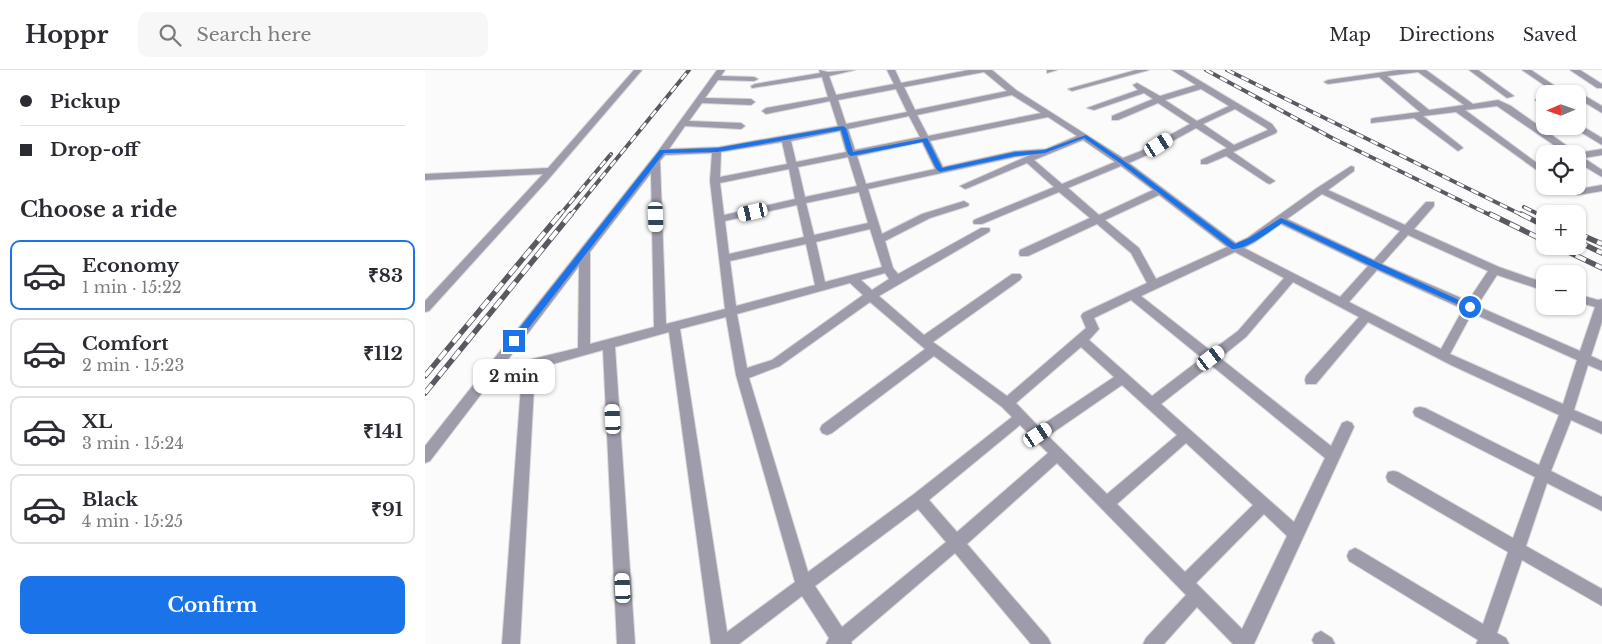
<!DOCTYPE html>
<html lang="en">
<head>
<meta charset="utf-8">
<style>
  :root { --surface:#fff; --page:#f7f7f7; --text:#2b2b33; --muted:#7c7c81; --line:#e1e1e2; --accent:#1a73e8 }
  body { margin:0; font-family:"Libre Baskerville",serif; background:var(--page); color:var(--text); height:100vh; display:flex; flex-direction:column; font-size:19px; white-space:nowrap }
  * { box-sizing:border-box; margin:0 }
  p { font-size:16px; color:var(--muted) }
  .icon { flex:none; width:28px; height:28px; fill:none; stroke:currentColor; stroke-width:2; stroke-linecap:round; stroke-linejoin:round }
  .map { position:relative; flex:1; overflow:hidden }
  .sheet { display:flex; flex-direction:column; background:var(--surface); width:425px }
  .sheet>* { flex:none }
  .hud { display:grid; align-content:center; height:110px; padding:0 20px; background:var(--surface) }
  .needle { width:32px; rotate:268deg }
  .tools { position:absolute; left:1111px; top:15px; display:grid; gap:10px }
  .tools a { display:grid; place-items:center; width:50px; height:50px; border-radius:10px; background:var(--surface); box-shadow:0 1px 4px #0004; font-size:25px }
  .end { position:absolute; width:22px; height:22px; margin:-11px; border:6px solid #1a73e8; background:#fff; box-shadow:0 0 0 2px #fff }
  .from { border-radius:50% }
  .bubble { position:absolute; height:35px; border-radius:10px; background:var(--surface); box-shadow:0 1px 4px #0004; font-size:16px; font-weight:700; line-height:35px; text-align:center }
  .car { position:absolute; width:15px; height:30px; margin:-15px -8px; border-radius:6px; box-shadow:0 0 4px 1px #0007; background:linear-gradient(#fff 24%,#345 0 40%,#fff 0 76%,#345 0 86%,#fff 0) }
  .hud b { display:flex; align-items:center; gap:18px; height:48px; font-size:19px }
  .hud b+b { border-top:1px solid var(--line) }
  .hud i { width:12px; height:12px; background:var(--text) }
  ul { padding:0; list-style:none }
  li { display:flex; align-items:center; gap:15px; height:70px; margin:0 10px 8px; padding:0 10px; border:2px solid var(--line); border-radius:10px }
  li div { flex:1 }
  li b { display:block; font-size:19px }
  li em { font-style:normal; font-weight:700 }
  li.selected { border-color:var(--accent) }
  li>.icon { width:45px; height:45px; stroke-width:1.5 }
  h2 { padding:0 20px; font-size:22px; line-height:60px }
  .action { display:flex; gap:10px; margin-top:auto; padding:10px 20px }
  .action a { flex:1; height:58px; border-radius:10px; background:var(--accent); color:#fff; font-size:20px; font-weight:700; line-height:58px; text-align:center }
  header { display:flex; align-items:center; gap:30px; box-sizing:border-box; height:70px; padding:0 25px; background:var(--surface); border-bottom:1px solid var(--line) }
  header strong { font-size:24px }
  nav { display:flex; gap:28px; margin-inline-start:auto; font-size:18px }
  .search { width:350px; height:45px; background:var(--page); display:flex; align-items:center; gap:12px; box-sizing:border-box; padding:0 18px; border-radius:10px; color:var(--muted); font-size:19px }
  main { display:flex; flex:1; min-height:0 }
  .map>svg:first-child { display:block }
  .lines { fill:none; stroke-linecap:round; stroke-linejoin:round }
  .minor-casing { stroke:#d8d7d9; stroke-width:2 }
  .minor { fill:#9e9baa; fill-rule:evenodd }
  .rail-far1-casing { stroke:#5a5861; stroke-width:4 }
  .rail-casing { stroke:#5a5861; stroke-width:5.5 }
  .rail-far1 { stroke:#fff; stroke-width:2.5; stroke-dasharray:8; stroke-linecap:butt }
  .rail { stroke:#fff; stroke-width:4; stroke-dasharray:11; stroke-linecap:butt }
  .route { fill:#1a73e8 }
</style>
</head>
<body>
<header>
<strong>Hoppr</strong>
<div class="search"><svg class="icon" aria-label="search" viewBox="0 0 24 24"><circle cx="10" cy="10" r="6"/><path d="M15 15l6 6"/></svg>Search here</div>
<nav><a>Map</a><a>Directions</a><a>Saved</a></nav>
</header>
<main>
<section class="sheet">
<div class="hud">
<b><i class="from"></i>Pickup</b>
<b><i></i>Drop-off</b>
</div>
<h2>Choose a ride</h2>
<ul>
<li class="selected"><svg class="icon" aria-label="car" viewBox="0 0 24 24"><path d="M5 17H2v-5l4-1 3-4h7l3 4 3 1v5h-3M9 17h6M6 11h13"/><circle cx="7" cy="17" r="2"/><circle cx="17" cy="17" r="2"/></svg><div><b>Economy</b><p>1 min · 15:22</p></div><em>₹83</em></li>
<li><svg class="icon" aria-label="car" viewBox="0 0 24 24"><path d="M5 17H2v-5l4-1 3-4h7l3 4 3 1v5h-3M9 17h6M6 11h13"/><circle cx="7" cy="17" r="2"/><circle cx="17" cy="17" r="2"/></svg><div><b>Comfort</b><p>2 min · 15:23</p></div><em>₹112</em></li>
<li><svg class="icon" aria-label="car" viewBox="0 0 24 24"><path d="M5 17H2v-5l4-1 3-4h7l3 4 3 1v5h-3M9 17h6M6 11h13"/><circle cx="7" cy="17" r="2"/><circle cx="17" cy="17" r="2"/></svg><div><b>XL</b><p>3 min · 15:24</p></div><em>₹141</em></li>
<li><svg class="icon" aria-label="car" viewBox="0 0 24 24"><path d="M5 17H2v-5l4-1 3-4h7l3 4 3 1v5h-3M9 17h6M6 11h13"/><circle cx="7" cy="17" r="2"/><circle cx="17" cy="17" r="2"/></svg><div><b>Black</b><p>4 min · 15:25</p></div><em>₹91</em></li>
</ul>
<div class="action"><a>Confirm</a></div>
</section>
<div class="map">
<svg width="1177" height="574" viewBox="0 0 1177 574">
  <rect width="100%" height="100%" fill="#fbfbfb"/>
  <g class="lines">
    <g class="minor-casing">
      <path id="minor" d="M 209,0 L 217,0 L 121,112 L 4,241 L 0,242 L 0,231 L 118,104 L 0,110 L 0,104 L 123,98 Z
        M 292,0 L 300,0 L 296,6 L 329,7 L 333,9 L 329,11 L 293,10 L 280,28 L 326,29 L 330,32 L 326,35 L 277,33 L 264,51 L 316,53 L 320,56 L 316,59 L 260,56 L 244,79 L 294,77 L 413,56 L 405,31 L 341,44 L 337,41 L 341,38 L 403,27 L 397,7 L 327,18 L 326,16 L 330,14 L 395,3 L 394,0 L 403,2 L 430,0 L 404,6 L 411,25 L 469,14 L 462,0 L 470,0 L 476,13 L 544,0 L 567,0 L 591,20 L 698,88 L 716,81 L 765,54 L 733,33 L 693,50 L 687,50 L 687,46 L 728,29 L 719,23 L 669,40 L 662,38 L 713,20 L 708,15 L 712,13 L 735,26 L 771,15 L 747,0 L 757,0 L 847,54 L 852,61 L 851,63 L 808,82 L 850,111 L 845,114 L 842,113 L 801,86 L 782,94 L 776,94 L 776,90 L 802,78 L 771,58 L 722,85 L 704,93 L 811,173 L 822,168 L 892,118 L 926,96 L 929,97 L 929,101 L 903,120 L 980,155 L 1001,132 L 1009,132 L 1009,136 L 989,159 L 1074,197 L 1120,213 L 1120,221 L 1072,205 L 1052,236 L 1155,281 L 1170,237 L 1152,232 L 1152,224 L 1173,230 L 1177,229 L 1177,252 L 1166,286 L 1177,291 L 1177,301 L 1163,295 L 1149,340 L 1177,352 L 1177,364 L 1146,350 L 1126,401 L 1177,427 L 1177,441 L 1122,413 L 1101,476 L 1177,519 L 1177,536 L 1097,490 L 1072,563 L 1081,568 L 1084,574 L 1051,574 L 1053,570 L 924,491 L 922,486 L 924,481 L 930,478 L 936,481 L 1058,554 L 1083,482 L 963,412 L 961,407 L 963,402 L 968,401 L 973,402 L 1088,468 L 1110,407 L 990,346 L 988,342 L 990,338 L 995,337 L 1000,338 L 1114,395 L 1134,345 L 1026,295 L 943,252 L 891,314 L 881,314 L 880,310 L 881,306 L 934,247 L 868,212 L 821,267 L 795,288 L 906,376 L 917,353 L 922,351 L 927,353 L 929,357 L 829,574 L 808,574 L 772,537 L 739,574 L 718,574 L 721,568 L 761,525 L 632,393 L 542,474 L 623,568 L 626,574 L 606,574 L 530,483 L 426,572 L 427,574 L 401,574 L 404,568 L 377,526 L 314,574 L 286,574 L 244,262 L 190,277 L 210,574 L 192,574 L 178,280 L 110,299 L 95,574 L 77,574 L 97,302 L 84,306 L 70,306 L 5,391 L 0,393 L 0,376 L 234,80 ZM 559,2 L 582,21 L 490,40 L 479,17 ZM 471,19 L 482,42 L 421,54 L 413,30 ZM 776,19 L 804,36 L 772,51 L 740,30 ZM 587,25 L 616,43 L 503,66 L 492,45 ZM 810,39 L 841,58 L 843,60 L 809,75 L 778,54 ZM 484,46 L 495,67 L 430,80 L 423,59 ZM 623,47 L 652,66 L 621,79 L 590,81 L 518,97 L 505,71 ZM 415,61 L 421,82 L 371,92 L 366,71 ZM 658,70 L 690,92 L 637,114 L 609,90 ZM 357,72 L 362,94 L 295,107 L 296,82 ZM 497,72 L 510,99 L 441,114 L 432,86 ZM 287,83 L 285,111 L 300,239 L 241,254 L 235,91 L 240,85 ZM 605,85 L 535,116 L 540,119 L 543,118 L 602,93 L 629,117 L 549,150 L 548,152 L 549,154 L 557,154 L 634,122 L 665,148 L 595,180 L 594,183 L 595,186 L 603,186 L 672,154 L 706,183 L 722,213 L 658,243 L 656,246 L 661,258 L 582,326 L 508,272 L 595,210 L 597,207 L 595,204 L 587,204 L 499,265 L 454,226 L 564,162 L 565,160 L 564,158 L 556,158 L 473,204 L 468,198 L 460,171 L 505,148 L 543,136 L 544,134 L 539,131 L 497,144 L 457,164 L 443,119 L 590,87 ZM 423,87 L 432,116 L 380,127 L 373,97 ZM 696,96 L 728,120 L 674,145 L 643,118 ZM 364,99 L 370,129 L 299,145 L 295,113 ZM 226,103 L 229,257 L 165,274 L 165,182 ZM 434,122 L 443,153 L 389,165 L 381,133 ZM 897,124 L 975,161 L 949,190 L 862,149 ZM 734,125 L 802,177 L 731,209 L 714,178 L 680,150 ZM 372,135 L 379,167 L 304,184 L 300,151 ZM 856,154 L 943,196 L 915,227 L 819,178 L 830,172 ZM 445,159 L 457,197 L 400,212 L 391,172 ZM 983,165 L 1063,201 L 1043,231 L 957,194 ZM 381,174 L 390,215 L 311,236 L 305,191 ZM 810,182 L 859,208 L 813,261 L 786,281 L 716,226 ZM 154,196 L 153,278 L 78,296 ZM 952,200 L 1038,239 L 1016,279 L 924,232 ZM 460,203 L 464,209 L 447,220 L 436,210 ZM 425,213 L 438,225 L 347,290 L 322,298 L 312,244 ZM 706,230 L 777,288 L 727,326 L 664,270 L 674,259 L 669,248 ZM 445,232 L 500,279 L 397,355 L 395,359 L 397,363 L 402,365 L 407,363 L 509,286 L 577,337 L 587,347 L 489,424 L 383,502 L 324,308 L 355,296 ZM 1047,243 L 1152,290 L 1138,334 L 1025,284 ZM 301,247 L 311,305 L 370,512 L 302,562 L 255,259 ZM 656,277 L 689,307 L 614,357 L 591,333 ZM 786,295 L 900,388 L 869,452 L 736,334 ZM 697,315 L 752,365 L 682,424 L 623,366 ZM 595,355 L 623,383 L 532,462 L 504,430 ZM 761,373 L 828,435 L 760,502 L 692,434 ZM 493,439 L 521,472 L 417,557 L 390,516 ZM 839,444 L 862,466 L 817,559 L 771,513 Z
        M 622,0 L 632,0 L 622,3 Z
        M 711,0 L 724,0 L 647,21 L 643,19 Z
        M 973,0 L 1001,0 L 1048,34 L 1073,30 L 1086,36 L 1152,83 L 1177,79 L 1177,85 L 1159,88 L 1177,100 L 1177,107 L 1152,92 L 1152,84 L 1142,84 L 1072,36 L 1040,40 L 1120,99 L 1120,106 L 1031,42 L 998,46 L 1036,76 L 1038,78 L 1033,81 L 989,48 L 946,53 L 946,49 L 949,48 L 995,42 L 954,7 L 903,14 L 899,12 L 903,10 ZM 993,2 L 1039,35 L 1004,40 L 962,6 Z
        M 1044,0 L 1053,0 L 1089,26 L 1082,28 Z
        M 1097,0 L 1106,0 L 1139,22 L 1132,24 Z
        M 1145,0 L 1155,0 L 1177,14 L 1177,18 L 1172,18 Z
        M 1157,24 L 1177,36 L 1177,43 L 1154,29 L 1153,27 Z
        M 1114,27 L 1120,30 L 1120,37 L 1110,30 Z
        M 1152,53 L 1177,68 L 1177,75 L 1149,58 L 1148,56 L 1152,56 Z
        M 1177,115 L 1177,121 L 1153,125 L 1133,116 L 1147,116 L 1154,119 Z
        M 896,561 L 907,568 L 910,574 L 889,574 L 887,570 L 890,564 Z"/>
    </g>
    <use href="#minor" class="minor"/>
    <g class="rail-far1-casing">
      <path id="rail-far1" d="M 781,0 L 909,69 L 1067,146
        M 802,0 L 1099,146
        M 1099,137 L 1117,146
        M 134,146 L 186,84
        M 145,146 L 264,0"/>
    </g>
    <g class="rail-casing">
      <path id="rail" d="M 1065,144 L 1120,171
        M 1096,144 L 1120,156
        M 1114,144 L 1120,147
        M 1152,163 L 1177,174
        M 1152,171 L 1177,183
        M 1131,176 L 1177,198
        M 0,306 L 135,144
        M 0,323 L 146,144"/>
    </g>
    <use href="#rail-far1" class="rail-far1"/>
    <use href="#rail" class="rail"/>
  </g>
  <path class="route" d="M 418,56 L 421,58 L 428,82 L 502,68 L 517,98 L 590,82 L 619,80 L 661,65 L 699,91 L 810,174 L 824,168 L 856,148 L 1049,237 L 1045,239 L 1043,239 L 948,197 L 857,153 C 845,161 821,180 807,179 L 695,93 L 659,68 L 620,83 L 590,86 L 515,102 L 512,100 L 498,72 L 426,86 L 423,84 L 416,60 L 292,82 L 239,83 L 92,273 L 86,273 L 86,269 L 235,80 L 292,78 Z"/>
</svg>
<div class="tools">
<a><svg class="needle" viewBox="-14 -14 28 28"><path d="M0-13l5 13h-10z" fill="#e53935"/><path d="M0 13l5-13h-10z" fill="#7c7c81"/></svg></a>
<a><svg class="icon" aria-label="locate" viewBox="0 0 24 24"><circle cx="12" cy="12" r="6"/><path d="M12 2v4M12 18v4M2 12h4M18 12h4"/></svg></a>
<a>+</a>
<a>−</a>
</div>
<i class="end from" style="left:1045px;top:237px"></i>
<i class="end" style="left:89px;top:271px"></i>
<div class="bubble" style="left:48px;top:289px;width:82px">2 min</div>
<i class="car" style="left:734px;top:75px;rotate:57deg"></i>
<i class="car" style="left:328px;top:142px;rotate:257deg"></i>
<i class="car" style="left:231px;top:147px;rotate:178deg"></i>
<i class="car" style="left:786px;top:288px;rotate:53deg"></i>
<i class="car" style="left:188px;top:349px;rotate:357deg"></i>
<i class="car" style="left:613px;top:365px;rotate:56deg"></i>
<i class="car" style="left:198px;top:518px;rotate:357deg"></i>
</div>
</main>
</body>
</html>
